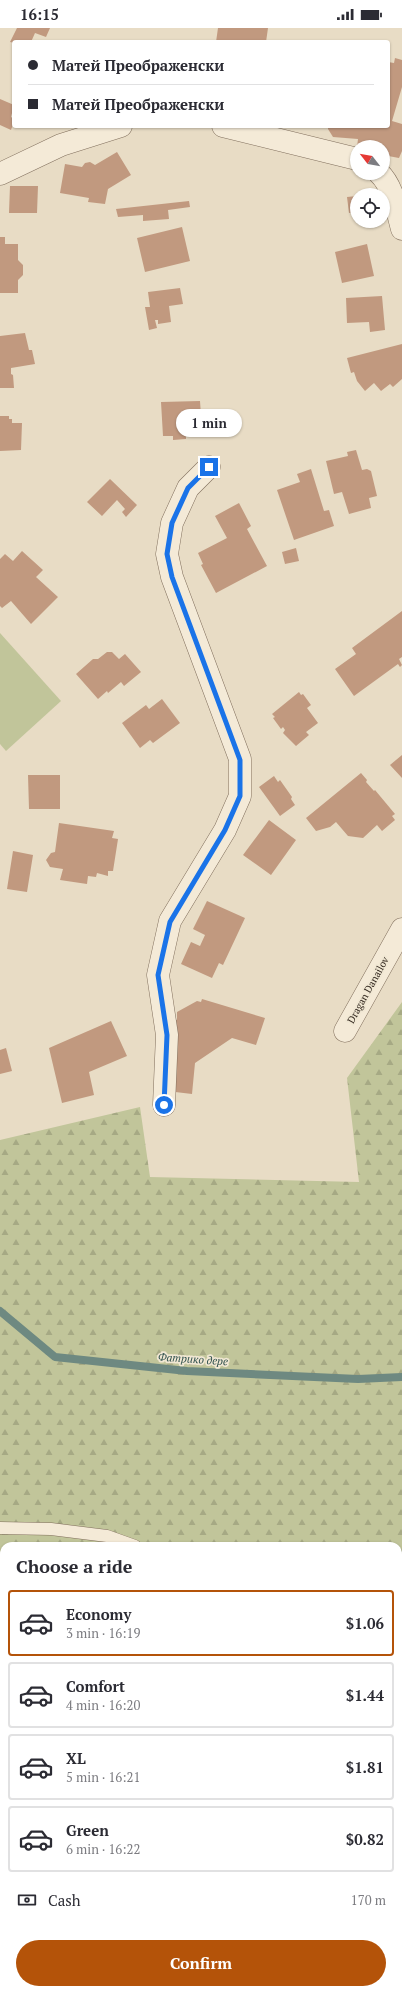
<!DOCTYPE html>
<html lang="en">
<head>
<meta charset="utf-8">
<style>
  :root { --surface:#fff; --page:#f2f2f3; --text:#2b2b33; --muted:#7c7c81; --line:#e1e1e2; --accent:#b45309 }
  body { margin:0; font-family:"PT Serif",serif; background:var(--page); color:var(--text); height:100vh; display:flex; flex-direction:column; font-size:15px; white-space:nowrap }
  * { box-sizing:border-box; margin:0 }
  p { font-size:13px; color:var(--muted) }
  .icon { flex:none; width:22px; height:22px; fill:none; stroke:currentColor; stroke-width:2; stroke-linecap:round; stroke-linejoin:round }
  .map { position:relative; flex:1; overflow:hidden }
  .sheet { position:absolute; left:0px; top:1514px; width:402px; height:452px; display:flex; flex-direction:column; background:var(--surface); border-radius:12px 12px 0 0; box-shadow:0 1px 3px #0004 }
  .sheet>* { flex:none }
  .hud { position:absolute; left:12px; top:12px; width:378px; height:88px; border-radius:4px; box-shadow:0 1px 3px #0004; display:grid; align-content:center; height:88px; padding:0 16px; background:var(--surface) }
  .needle { width:26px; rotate:301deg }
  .buttons { position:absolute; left:350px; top:112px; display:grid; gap:8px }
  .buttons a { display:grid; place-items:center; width:40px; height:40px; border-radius:50%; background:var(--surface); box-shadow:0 1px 3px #0004; font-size:20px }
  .end { position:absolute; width:18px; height:18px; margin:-9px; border:5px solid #1a73e8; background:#fff; box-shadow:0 0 0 2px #fff }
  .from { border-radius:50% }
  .bubble { position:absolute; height:28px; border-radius:14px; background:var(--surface); box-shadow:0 1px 3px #0004; font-size:13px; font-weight:800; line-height:28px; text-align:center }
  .hud b { display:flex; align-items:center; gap:14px; height:38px; font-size:15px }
  .hud b+b { border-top:1px solid var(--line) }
  .hud i { width:10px; height:10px; background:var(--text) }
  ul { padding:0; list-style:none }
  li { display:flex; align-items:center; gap:12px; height:66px; margin:0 8px 6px; padding:0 8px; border:2px solid var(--line); border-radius:4px }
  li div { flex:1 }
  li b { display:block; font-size:15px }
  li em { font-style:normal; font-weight:800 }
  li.current { border-color:var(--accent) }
  li>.icon { width:36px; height:36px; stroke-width:1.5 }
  h2 { padding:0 16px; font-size:18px; line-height:48px }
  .pay { display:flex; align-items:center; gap:10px; height:44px; padding:0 16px; font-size:15px }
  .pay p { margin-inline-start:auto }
  .primary-button { display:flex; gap:8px; margin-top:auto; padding:8px 16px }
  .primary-button a { flex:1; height:46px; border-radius:24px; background:var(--accent); color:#fff; font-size:16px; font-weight:800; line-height:46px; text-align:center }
  .status { display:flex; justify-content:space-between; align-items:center; height:28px; padding:0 20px; background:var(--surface); direction:ltr }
  .status svg { height:11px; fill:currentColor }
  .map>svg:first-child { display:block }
  .grass { fill:#c1c59a }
  .forest { fill:url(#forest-firs) }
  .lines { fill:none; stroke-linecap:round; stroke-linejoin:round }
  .stream { stroke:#6e8981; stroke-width:8 }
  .building { fill:#c1997f }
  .lane-casing { stroke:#816f5d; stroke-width:13 }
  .street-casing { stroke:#816f5d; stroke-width:23 }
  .lane { stroke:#f4ead7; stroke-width:12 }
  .street { stroke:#f4ead7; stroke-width:22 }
  .route { stroke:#1a73e8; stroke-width:5 }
  .labels { text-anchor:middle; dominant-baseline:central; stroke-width:3.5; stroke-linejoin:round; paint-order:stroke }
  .street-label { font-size:10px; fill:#33281f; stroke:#f0e7d3 }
  .water-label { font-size:11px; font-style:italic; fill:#30514d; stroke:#f0e7d3 }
</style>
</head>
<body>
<div class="status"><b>16:15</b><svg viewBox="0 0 49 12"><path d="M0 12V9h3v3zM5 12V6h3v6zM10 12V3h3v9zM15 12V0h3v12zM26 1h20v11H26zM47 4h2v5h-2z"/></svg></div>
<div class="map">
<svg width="402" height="1966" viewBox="0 0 402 1966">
  <defs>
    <pattern id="forest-firs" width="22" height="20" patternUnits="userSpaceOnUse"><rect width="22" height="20" fill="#c1c59a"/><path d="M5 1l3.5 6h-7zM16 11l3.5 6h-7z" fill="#a6a984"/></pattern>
  </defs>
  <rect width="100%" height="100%" fill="#e8dcc5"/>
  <path class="grass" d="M 0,605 L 61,673 L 6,723 L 0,716 Z"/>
  <path class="forest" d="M 402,974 L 402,1575 L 398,1574 L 398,1518 L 4,1518 L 4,1698 L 0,1699 L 0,1112 L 140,1079 L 150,1149 L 359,1154 L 347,1050 Z"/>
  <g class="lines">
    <path class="stream" d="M 0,1283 L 55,1329 L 187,1343 L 358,1351 L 402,1349"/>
  </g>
  <path class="building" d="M 17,0 L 50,0 L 46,9 L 35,5 L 31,14 L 14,15 L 10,14 Z
    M 218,0 L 268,0 L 266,14 L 216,14 Z
    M 395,30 L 402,32 L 402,59 L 392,93 L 402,96 L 402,123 L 399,130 L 383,127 L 383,119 L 357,119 L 358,111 L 333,109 L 328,101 L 328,98 L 388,98 L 388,34 L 394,35 Z
    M 0,71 L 14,77 L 11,89 L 14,91 L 14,93 L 11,102 L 0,97 Z
    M 117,124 L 131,147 L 108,161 L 105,176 L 88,174 L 89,170 L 60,165 L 65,136 L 82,139 L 85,135 L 90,134 L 95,137 Z
    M 10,158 L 38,158 L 37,185 L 9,185 Z
    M 357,168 L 357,184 L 349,185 L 347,169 Z
    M 189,173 L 190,179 L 168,182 L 169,191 L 143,193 L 143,187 L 118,189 L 116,181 Z
    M 182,199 L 190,233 L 145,244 L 137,210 Z
    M 0,209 L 5,209 L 5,216 L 18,216 L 18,232 L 23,237 L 23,247 L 18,252 L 18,265 L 0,265 Z
    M 367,216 L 374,248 L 342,255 L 335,224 Z
    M 180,260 L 183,276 L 169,278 L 171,294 L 158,296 L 158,292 L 155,292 L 157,300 L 149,302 L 145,279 L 150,279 L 148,264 Z
    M 382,268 L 385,302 L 370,304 L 369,294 L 347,295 L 346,270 Z
    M 25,305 L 29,322 L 32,322 L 35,336 L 11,340 L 11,346 L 13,347 L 14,360 L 0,360 L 0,308 Z
    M 402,316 L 402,351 L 393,359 L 390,356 L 381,363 L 374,355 L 365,363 L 357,353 L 354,344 L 351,345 L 347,330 Z
    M 200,373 L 202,402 L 186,403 L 186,411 L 173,412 L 173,408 L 163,408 L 161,374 Z
    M 0,388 L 9,388 L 9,391 L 12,391 L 12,395 L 22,395 L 21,422 L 0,423 Z
    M 356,422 L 362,442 L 367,441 L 371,443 L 377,468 L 369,470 L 371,480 L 349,486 L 342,464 L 334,466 L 326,433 L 348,428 L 347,424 Z
    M 311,441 L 324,483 L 329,482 L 334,498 L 294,512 L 277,462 L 300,454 L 297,446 Z
    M 110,451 L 137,477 L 126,489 L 122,484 L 125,481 L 117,472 L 102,488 L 87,474 Z
    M 239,475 L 251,498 L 247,501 L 267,538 L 216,565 L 201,537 L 203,536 L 198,525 L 227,510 L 215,488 Z
    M 296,520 L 299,533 L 285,536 L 282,524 Z
    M 22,523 L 43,542 L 36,549 L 58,569 L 31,596 L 11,573 L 2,580 L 0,578 L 0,531 L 5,526 L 13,533 Z
    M 402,583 L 402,629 L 399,631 L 402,637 L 400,639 L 398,636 L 354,668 L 335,641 L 356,626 L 352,620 Z
    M 107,624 L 112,624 L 119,631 L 125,626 L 141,644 L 124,658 L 121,654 L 108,665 L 107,663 L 98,671 L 76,646 L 93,631 L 98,631 Z
    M 299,664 L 301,667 L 303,666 L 311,677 L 307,680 L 318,695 L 306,704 L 309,707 L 296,718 L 283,705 L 285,702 L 283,699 L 281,701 L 273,690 L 275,689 L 272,686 Z
    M 162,671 L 180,695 L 153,715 L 150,712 L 140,720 L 122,695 L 146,677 L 149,681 Z
    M 402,727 L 402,750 L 390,737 Z
    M 361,745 L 367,752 L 366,754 L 374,763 L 375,762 L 395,786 L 392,788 L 395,792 L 382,803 L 377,797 L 363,810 L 348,808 L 336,794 L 330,799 L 316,803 L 306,790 Z
    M 28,747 L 60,747 L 60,781 L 29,781 Z
    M 274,748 L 278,754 L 280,752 L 292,769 L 291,771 L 295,777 L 280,788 L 259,759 Z
    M 269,792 L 296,812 L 271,847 L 243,827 Z
    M 59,795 L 114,803 L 112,810 L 118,811 L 113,843 L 108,843 L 108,848 L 97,845 L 96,849 L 88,848 L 87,856 L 60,852 L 63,841 L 50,839 L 46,832 L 51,825 L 55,824 Z
    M 13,823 L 33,827 L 27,864 L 7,861 Z
    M 207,873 L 245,890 L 223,937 L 219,935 L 212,950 L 181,936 L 191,914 L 200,918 L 205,907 L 193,901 Z
    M 202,971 L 265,990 L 256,1017 L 232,1010 L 195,1035 L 192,1066 L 167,1063 L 174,991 L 177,992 L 177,984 L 197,973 L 201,974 Z
    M 111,993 L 127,1028 L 89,1044 L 94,1067 L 62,1075 L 49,1020 Z
    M 6,1020 L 12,1043 L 0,1046 L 0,1022 Z
    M 4,1688 L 4,1725 L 0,1727 L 0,1689 Z
    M 0,1926 L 4,1926 L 4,1941 L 0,1942 Z
    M 224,1962 L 289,1962 L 289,1966 L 225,1966 Z"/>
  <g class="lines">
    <g class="lane-casing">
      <path id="lane" d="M 0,1500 L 51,1501 L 107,1508 L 135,1518"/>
    </g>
    <g class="street-casing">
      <path id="street" d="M 223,98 L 357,131
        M 379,145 C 393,158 397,183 402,201
        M 0,146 L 61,117 L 121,98
        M 345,1003 L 402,901
        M 164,1077 L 167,1007 L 158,947 L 170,893 L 225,802 L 240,768 L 240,731 L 172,549 L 167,526 L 172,495 L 188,460 L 209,439
        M 398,1581 L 402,1647
        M 398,1945 L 402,1935
        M 0,1953 L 4,1952
        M 363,1962 L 370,1966
        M 390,1966 L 392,1962"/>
    </g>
    <use href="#lane" class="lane"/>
    <use href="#street" class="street"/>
  </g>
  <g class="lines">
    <path class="route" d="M 164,1077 L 167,1007 L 158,947 L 170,894 L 225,802 L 240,768 L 240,732 L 172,549 L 167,526 L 172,495 L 188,460 L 209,439"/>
  </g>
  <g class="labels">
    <g class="street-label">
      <text transform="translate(368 962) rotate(-61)">Dragan Danailov</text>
    </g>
    <g class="water-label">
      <text transform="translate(193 1331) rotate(4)">Фатрико дере</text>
    </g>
  </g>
</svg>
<div class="buttons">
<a><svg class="needle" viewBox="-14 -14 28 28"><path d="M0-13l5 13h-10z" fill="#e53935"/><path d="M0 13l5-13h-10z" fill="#7c7c81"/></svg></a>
<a><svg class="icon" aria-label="locate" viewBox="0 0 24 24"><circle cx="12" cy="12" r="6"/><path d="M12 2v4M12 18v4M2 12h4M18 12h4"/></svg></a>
</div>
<i class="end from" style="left:164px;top:1077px"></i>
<i class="end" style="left:209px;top:439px"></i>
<div class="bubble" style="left:176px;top:381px;width:66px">1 min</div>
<div class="hud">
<b><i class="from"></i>Матей Преображенски</b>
<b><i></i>Матей Преображенски</b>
</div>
<section class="sheet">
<h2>Choose a ride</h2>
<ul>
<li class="current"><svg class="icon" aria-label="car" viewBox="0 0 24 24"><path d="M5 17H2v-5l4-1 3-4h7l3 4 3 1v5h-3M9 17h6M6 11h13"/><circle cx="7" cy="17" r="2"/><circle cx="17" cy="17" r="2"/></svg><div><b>Economy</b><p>3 min · 16:19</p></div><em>$1.06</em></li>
<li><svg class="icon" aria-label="car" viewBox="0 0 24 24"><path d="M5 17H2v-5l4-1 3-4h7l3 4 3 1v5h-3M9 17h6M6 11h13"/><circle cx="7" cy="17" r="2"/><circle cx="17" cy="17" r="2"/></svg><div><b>Comfort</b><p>4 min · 16:20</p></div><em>$1.44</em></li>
<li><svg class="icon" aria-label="car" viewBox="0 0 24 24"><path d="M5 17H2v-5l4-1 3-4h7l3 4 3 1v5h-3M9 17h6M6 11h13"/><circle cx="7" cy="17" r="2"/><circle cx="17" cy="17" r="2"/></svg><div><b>XL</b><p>5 min · 16:21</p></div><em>$1.81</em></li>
<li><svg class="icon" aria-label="car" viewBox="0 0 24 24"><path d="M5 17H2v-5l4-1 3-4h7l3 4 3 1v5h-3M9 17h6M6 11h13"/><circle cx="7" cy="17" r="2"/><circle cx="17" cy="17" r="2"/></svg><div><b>Green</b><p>6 min · 16:22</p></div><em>$0.82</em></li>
</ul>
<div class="pay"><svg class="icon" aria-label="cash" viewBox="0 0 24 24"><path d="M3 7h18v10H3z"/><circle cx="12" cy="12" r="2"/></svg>Cash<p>170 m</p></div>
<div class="primary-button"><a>Confirm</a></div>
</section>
</div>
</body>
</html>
